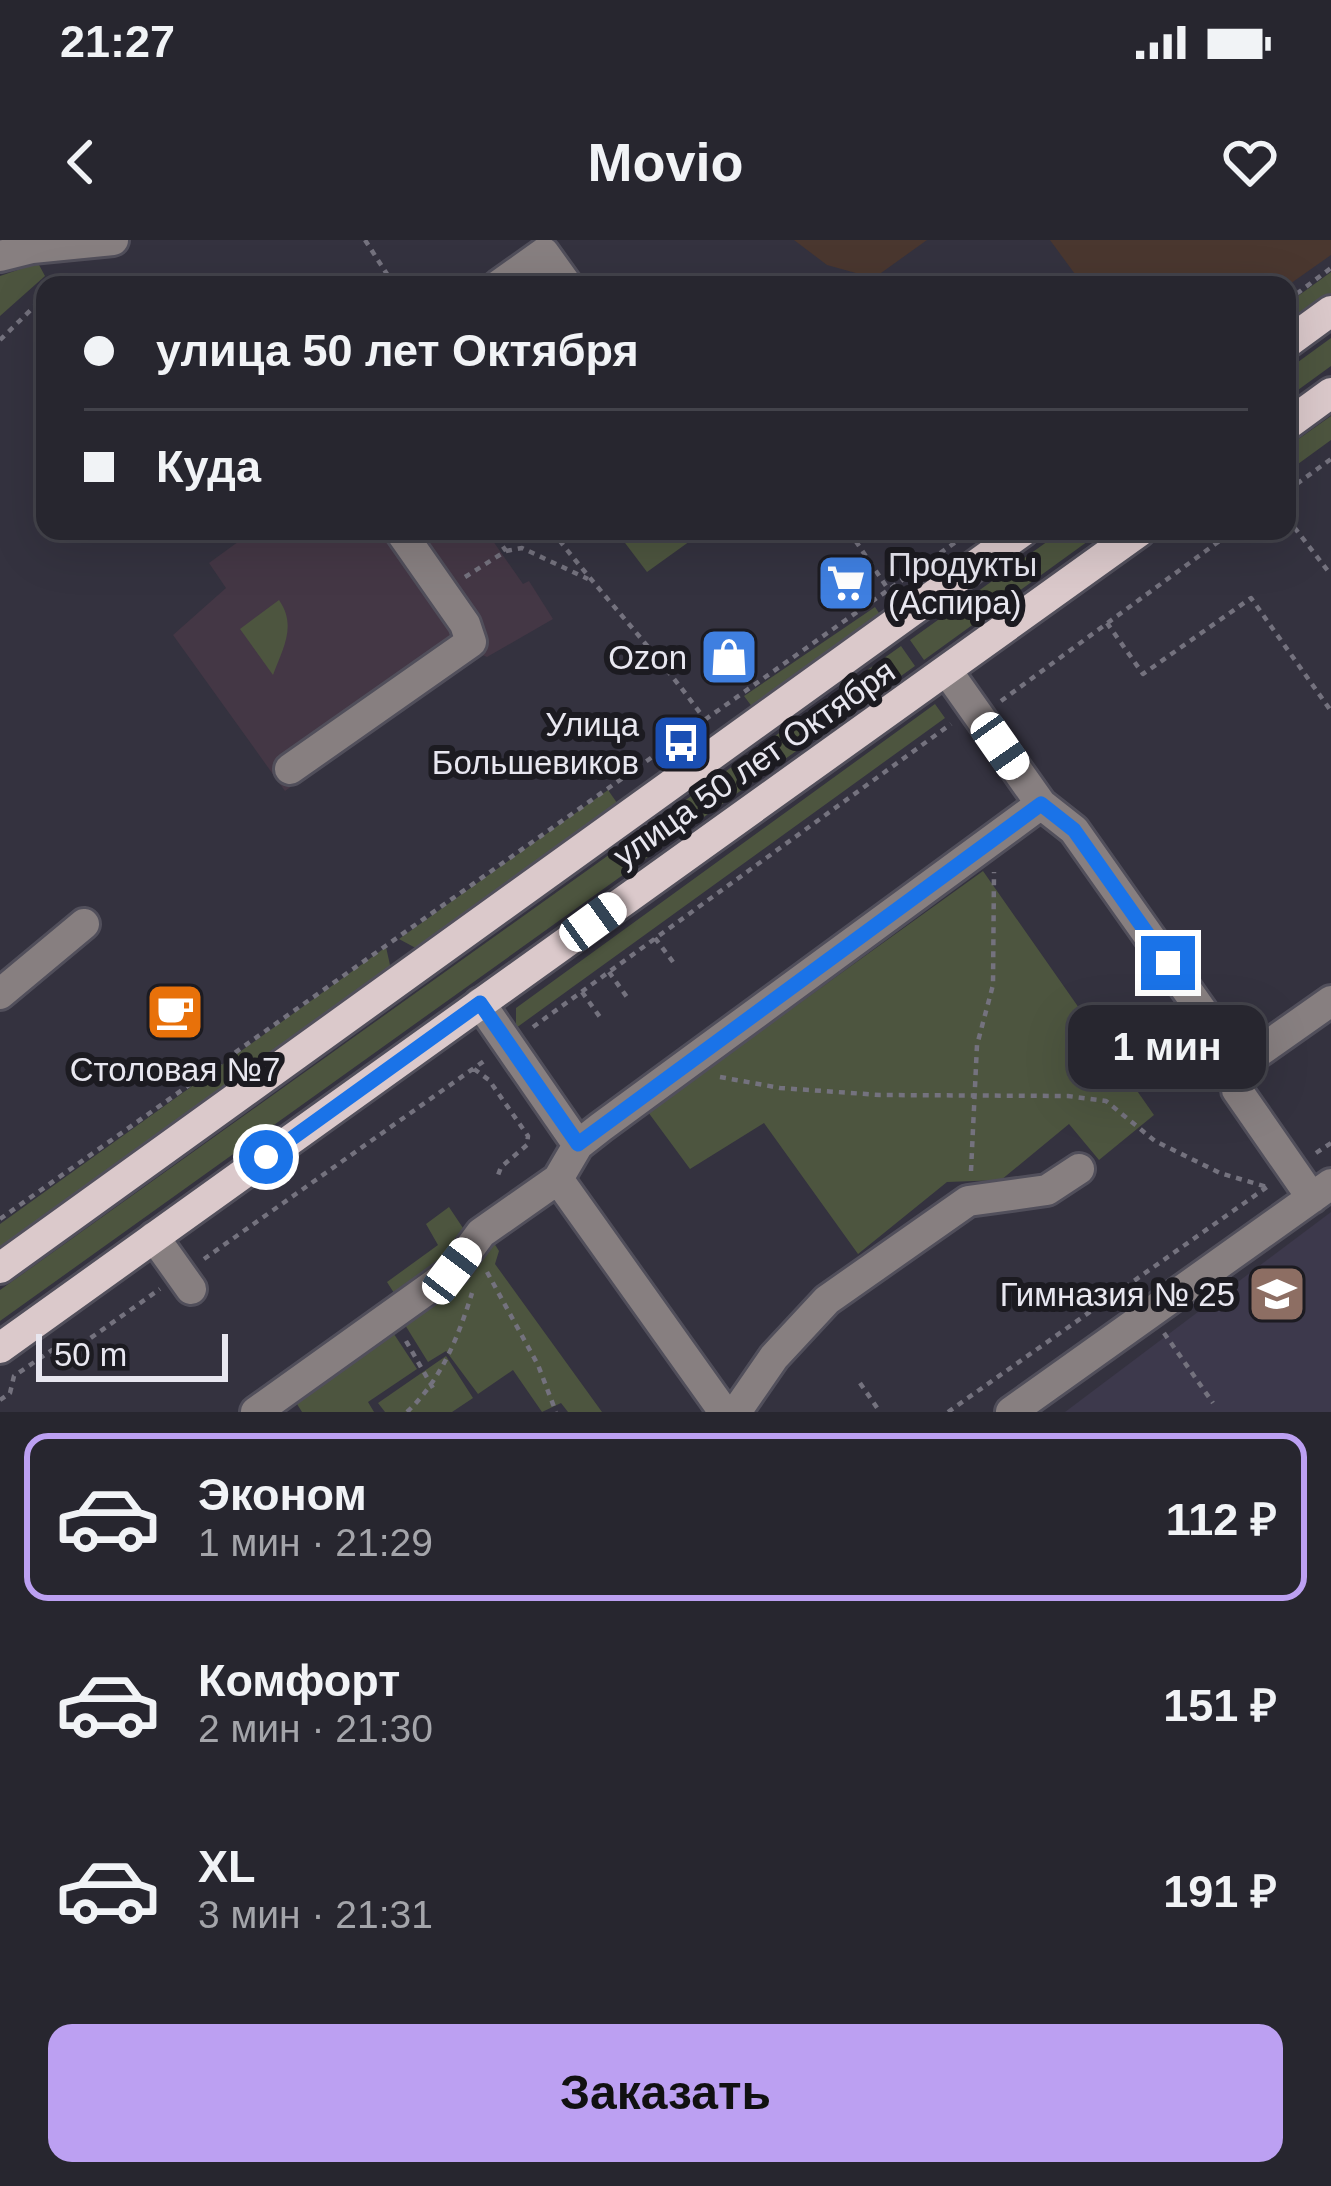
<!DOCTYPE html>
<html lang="ru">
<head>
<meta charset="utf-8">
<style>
  :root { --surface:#27262f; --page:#2f2e37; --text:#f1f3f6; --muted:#a4a5aa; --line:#43434b; --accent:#bca0f2 }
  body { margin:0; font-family:Arial,sans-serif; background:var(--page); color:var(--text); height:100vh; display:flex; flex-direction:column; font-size:45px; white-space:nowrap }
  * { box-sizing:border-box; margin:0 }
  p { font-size:39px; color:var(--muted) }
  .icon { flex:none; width:66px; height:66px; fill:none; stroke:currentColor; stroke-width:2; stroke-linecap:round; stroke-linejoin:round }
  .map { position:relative; height:1172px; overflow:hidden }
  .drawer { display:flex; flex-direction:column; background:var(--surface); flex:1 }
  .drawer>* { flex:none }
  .hud { position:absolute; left:36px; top:36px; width:1260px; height:264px; border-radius:24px; box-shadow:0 12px 48px #0002,0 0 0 3px var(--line); display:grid; align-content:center; height:264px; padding:0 48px; background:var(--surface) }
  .scale { position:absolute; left:36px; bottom:30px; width:192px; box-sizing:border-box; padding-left:12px; border:6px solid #e8e7f0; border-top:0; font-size:33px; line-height:42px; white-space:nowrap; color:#e8e7f0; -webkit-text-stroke:9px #1c1b21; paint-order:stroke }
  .end { position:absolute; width:54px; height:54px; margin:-27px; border:15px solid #1a73e8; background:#fff; box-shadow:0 0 0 6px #fff }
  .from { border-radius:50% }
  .bubble { position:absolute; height:84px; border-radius:24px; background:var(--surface); box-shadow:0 12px 48px #0002,0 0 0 3px var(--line); font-size:39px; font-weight:600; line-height:84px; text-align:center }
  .car { position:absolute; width:36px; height:72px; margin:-36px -18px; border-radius:15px; box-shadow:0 0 9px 3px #0007; background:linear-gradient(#fff 24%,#345 0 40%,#fff 0 76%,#345 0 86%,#fff 0) }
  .hud b { display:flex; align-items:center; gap:42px; height:114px; font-size:45px }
  .hud b+b { border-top:3px solid var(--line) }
  .hud i { width:30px; height:30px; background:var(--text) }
  ul { padding:21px 0 0; list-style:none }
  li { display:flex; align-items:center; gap:36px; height:168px; margin:0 24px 18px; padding:0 24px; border:6px solid transparent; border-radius:24px }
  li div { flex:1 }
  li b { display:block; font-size:45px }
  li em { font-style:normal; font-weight:600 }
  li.active { border-color:var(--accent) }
  li>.icon { width:108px; height:108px; stroke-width:1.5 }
  .primary-button { display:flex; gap:24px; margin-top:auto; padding:24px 48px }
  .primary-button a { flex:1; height:138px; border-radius:24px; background:var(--accent); color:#111; font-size:48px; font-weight:600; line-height:138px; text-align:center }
  .status { display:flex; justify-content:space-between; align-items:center; height:84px; padding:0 60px; background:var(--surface); direction:ltr }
  .status svg { height:33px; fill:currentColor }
  header { display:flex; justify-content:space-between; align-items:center; height:156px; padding:0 48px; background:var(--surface); font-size:54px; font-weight:600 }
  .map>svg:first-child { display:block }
  .commercial { fill:#443745 }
  .industrial { fill:#4a372f }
  .built { fill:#3d394c }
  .green { fill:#4d553f }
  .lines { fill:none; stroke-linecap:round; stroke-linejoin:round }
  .minor-casing { stroke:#514f5b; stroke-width:36 }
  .major-casing { stroke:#514f5b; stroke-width:36 }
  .path { stroke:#74727e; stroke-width:4.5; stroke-dasharray:6 6; stroke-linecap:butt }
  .minor { stroke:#877f80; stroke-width:30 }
  .major { stroke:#dbc9cb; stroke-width:30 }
  .route { stroke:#1a73e8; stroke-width:15 }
  .labels { text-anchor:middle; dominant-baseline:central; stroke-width:12; stroke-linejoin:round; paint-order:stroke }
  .poi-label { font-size:33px; fill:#e8e7f0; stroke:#1c1b21; text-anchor:end }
  .street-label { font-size:33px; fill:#e8e7f0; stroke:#1c1b21 }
</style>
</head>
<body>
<div class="status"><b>21:27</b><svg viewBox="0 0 49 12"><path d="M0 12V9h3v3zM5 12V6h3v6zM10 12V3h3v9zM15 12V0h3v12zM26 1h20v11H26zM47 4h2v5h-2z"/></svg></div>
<header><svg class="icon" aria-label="back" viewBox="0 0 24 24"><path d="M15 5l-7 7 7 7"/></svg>Movio<svg class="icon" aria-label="heart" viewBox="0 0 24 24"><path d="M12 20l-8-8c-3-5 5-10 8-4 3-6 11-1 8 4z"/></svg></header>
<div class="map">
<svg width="1331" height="1172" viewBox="0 0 1331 1172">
  <rect width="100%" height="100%" fill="#34323f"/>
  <path class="commercial" d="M 253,291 L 486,291 L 523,344 L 529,341 L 553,379 L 487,417 L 478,413 L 285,551 L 173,395 L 226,348 L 209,323 Z"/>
  <path class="industrial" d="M 794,0 L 927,0 L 874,38 L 827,25 Z
    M 1050,0 L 1331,0 L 1331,15 L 1287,46 L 1083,45 Z"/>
  <path class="built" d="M 1331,972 L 1331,1172 L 1065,1172 L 1271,1017 Z"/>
  <path class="green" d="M 38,23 L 45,36 L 0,76 L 0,36 Z
    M 1331,32 L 1331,65 L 1287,96 L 1287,64 Z
    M 1331,98 L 1331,126 L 1287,158 L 1287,130 Z
    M 1331,176 L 1331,200 L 1287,232 L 1287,207 Z
    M 616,291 L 704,291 L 647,332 Z
    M 1062,291 L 1102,291 L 924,420 L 910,400 Z
    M 279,360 C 297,386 283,408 273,435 L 240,389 Z
    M 875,367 L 885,382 L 756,472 L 744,456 Z
    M 901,406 L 915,426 L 0,1081 L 0,1050 Z
    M 935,464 L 945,478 L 516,788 L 516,768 Z
    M 608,550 L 622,570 L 423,712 L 399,699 Z
    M 983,631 L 1154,875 L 1099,920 L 1069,884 L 1001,940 L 947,942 L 858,1014 L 764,883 L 690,929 L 648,872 Z
    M 386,707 L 392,734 L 0,1011 L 0,984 Z
    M 449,967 L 467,994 L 445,1018 L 394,1053 L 387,1042 L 438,1005 L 426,984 Z
    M 489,995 L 499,1011 L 495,1024 L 602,1172 L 568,1172 L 561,1163 L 542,1172 L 513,1130 L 478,1154 L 446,1111 L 428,1122 L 402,1080 Z
    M 390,1088 L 417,1129 L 368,1162 L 374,1172 L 302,1172 L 292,1156 Z
    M 446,1116 L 473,1158 L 452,1172 L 385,1172 L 378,1163 Z"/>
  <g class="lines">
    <g class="minor-casing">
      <path id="minor" d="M 0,16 L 32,8 L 113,0
        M 499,45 L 544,13 L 567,45
        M 947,431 L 1041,564 L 1074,590 L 1240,825
        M 290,529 L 471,402 L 465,384 L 400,291
        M 0,754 L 84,684
        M 480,763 L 578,905
        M 558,939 L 724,1172
        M 1312,958 L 1237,850 L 1240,825 L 1331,761
        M 154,997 L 191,1049
        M 256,1172 L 453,1031 L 481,993 L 558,939 L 578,905 L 601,887 L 1041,564
        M 736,1172 L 774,1117 L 827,1060 L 968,961 L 1047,950 L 1079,929
        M 1011,1172 L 1331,944"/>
    </g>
    <g class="major-casing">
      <path id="major" d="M 1287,103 L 1331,71
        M 1287,185 L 1331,153
        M 0,1028 L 1023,291
        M 0,1108 L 1140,291"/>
    </g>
    <path class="path" d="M 365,0 L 394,45
      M 56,45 L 58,44
      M 1287,61 L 1331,28
      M 0,100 L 45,56
      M 1287,251 L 1331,219
      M 1287,278 L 1331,335
      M 552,291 C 601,354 656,412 703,477
      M 849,291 L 886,346
      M 506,311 L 522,308 L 588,339
      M 465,337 L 506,311 L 492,291
      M 1107,383 L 1143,434 L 1251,358 L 1331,471
      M 1001,461 L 1233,291
      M 655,698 L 676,726
      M 609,732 L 629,760
      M 582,752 L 602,780
      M 533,787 L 951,484
      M 474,829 L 489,840 L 528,896 L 527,905 L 501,927 L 497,938
      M 720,837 L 780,848 L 880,855 L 1068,856 L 1106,861 L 1155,901 L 1220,933 L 1267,947
      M 1316,913 L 1331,903
      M 971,931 L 977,805 L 993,745 L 994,632
      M 0,979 L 970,292
      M 204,1019 L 484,821
      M 487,1032 L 538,1125 L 556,1172
      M 1164,1093 L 1213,1163
      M 406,1101 L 433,1148
      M 860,1143 L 880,1172
      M 0,1160 L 10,1153 L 14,1136 L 52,1110 L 68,1114 L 160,1049
      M 407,1172 C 441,1140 458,1098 472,1053
      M 948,1172 L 1267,947"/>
    <use href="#minor" class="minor"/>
    <use href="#major" class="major"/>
  </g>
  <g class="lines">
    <path class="route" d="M 266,917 L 480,763 L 578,904 L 1041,564 L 1074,590 L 1168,723"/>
  </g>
  <defs>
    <g id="supermarket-square" transform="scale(3)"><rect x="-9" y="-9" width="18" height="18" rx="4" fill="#3f7fe0" stroke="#1c1b21"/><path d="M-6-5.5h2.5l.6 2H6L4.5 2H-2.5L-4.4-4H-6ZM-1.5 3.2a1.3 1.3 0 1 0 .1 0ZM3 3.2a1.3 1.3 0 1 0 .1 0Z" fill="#fff"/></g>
    <g id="shop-square" transform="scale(3)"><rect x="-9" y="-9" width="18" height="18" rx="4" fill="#3f7fe0" stroke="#1c1b21"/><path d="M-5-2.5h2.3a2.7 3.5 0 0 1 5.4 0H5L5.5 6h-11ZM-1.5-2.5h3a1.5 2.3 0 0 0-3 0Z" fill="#fff"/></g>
    <g id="bus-square" transform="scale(3)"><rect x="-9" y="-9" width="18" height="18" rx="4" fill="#1a4fb4" stroke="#1c1b21"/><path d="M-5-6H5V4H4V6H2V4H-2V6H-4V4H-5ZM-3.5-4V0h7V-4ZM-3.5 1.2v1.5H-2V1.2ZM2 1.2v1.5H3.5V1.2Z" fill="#fff"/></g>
    <g id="cafe-square" transform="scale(3)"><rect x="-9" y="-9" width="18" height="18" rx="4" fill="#e8710a" stroke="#1c1b21"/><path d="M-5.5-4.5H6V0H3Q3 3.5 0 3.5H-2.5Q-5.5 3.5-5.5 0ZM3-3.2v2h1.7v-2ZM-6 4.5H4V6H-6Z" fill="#fff"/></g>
    <g id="school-square" transform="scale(3)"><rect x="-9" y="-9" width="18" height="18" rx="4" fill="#8d6e63" stroke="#1c1b21"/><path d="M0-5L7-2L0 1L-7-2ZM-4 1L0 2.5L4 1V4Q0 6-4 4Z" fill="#fff"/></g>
  </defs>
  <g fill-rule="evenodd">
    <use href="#supermarket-square" x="846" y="343"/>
    <use href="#shop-square" x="729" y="417"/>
    <use href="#bus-square" x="681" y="503"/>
    <use href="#cafe-square" x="175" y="772"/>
    <use href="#school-square" x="1277" y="1054"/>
  </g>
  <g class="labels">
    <g class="poi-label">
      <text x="888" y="324" text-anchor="start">Продукты<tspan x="888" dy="38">(Аспира)</tspan></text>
      <text x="687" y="417">Ozon</text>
      <text x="639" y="484">Улица<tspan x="639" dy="38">Большевиков</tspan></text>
      <text x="175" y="829" text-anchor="middle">Столовая №7</text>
      <text x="1235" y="1054">Гимназия № 25</text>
    </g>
    <g class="street-label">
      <text transform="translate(754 523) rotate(-35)">улица 50 лет Октября</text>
    </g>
  </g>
</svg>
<div class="scale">50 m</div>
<i class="end from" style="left:266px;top:917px"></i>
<i class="end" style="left:1168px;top:723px"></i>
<div class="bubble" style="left:1068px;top:765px;width:198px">1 мин</div>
<i class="car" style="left:1000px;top:506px;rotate:145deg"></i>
<i class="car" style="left:593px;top:682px;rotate:54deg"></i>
<i class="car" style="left:452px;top:1031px;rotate:37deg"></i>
<div class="hud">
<b><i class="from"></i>улица 50 лет Октября</b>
<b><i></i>Куда</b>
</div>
</div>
<section class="drawer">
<ul>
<li class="active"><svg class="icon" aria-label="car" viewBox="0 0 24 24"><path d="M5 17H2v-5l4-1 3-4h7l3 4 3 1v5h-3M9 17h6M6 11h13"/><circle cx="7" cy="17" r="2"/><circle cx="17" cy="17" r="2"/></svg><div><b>Эконом</b><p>1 мин · 21:29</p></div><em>112 ₽</em></li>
<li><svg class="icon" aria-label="car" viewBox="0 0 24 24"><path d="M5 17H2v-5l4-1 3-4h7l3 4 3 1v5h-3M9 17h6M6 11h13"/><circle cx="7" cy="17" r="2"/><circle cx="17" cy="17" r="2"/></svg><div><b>Комфорт</b><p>2 мин · 21:30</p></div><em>151 ₽</em></li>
<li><svg class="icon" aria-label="car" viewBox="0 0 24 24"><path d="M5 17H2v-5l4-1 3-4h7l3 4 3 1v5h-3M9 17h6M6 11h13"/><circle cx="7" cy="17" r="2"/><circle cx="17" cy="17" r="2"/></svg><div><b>XL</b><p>3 мин · 21:31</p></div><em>191 ₽</em></li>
</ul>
<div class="primary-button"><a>Заказать</a></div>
</section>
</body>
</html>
